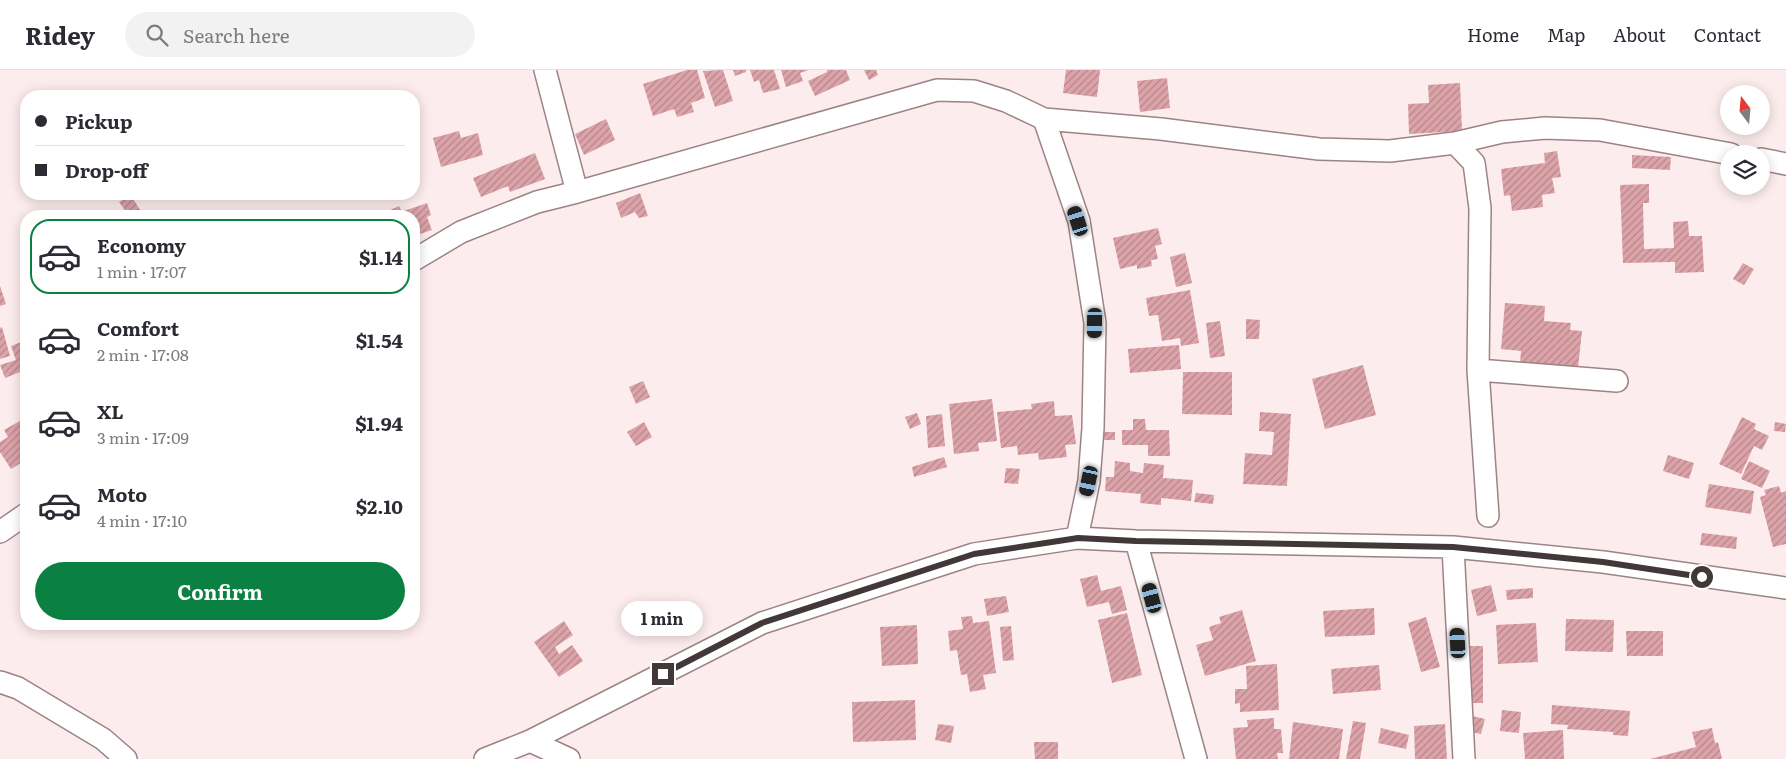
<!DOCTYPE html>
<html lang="en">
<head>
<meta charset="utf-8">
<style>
  :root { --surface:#fff; --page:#f2f2f3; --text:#2b2b33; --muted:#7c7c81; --line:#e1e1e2; --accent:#0b8043 }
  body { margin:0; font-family:Literata,serif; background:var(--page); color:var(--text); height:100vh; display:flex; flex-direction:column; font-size:19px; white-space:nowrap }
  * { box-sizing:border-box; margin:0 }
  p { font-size:16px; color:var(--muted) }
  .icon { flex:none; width:28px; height:28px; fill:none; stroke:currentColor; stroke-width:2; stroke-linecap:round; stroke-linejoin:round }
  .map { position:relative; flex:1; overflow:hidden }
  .drawer { position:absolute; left:20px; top:140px; width:400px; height:420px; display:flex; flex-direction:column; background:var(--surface); border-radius:20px; box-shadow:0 2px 12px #0003 }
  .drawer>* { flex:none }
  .top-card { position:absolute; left:20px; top:20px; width:400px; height:110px; border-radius:20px; box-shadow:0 2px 12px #0003; display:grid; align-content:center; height:110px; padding:0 15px; background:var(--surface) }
  .needle { width:32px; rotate:344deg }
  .buttons { position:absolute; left:1720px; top:15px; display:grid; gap:10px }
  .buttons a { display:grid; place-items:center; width:50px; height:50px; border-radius:50%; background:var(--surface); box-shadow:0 2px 12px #0003; font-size:25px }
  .end { position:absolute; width:22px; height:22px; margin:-11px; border:6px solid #433839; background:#fff; box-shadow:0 0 0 2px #fff }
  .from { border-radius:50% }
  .bubble { position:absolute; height:35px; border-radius:18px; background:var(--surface); box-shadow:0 2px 12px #0003; font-size:16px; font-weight:700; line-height:35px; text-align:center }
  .car { position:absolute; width:15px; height:30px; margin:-15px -8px; border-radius:6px; box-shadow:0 0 4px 1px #0007; background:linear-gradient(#222 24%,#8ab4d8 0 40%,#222 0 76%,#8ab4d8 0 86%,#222 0) }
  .top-card b { display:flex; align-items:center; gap:18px; height:48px; font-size:19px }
  .top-card b+b { border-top:1px solid var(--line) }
  .top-card i { width:12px; height:12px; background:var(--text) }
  ul { padding:9px 0 0; list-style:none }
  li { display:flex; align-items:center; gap:15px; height:75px; margin:0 10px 8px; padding:0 5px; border:2px solid transparent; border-radius:20px }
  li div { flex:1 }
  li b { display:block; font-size:19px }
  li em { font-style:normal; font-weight:700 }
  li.selected { border-color:var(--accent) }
  li>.icon { width:45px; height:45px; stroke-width:1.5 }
  .primary-button { display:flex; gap:10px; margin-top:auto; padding:10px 15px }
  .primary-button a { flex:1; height:58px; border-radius:30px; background:var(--accent); color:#fff; font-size:20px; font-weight:700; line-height:58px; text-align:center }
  header { display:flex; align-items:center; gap:30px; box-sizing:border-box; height:70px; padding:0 25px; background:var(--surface); border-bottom:1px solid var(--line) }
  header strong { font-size:24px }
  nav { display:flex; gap:28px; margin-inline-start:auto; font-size:18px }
  .search { width:350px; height:45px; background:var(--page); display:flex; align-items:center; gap:12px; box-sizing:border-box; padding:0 18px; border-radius:28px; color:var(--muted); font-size:19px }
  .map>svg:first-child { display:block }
  .building { fill:url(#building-hatch) }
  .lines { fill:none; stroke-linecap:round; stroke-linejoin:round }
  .street-casing { stroke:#9c8385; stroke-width:24 }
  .street { stroke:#fff; stroke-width:21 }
  .route { stroke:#433839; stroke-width:6 }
</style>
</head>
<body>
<header>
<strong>Ridey</strong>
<div class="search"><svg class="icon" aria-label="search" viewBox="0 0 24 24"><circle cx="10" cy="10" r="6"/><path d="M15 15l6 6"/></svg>Search here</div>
<nav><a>Home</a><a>Map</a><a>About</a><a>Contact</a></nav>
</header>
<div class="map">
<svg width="1786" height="689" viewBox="0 0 1786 689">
  <defs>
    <pattern id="building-hatch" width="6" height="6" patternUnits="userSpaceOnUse" patternTransform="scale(1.25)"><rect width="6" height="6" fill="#dca3a9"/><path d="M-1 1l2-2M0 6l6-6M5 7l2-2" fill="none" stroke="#b4868b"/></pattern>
  </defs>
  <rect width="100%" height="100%" fill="#fdeced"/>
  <path class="building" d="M 687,0 L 697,0 L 705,28 L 691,33 L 694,42 L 677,47 L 674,39 L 653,46 L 643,14 Z
    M 723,0 L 733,31 L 715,37 L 703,1 Z
    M 733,0 L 746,0 L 746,2 L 735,6 Z
    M 750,0 L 774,0 L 780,19 L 763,23 L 759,10 L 754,12 Z
    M 781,0 L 809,0 L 800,3 L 803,11 L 786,17 Z
    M 827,0 L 846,0 L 850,10 L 815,26 L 808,11 L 827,2 Z
    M 864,0 L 876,0 L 878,5 L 869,10 Z
    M 1066,0 L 1100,0 L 1097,27 L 1063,23 Z
    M 1167,8 L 1170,38 L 1140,42 L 1137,11 Z
    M 1460,13 L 1462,61 L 1409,64 L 1408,34 L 1429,33 L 1428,15 Z
    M 606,49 L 615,70 L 584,85 L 575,64 Z
    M 459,61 L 461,68 L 478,63 L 483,85 L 441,97 L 433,68 Z
    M 1557,81 L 1561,107 L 1552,108 L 1555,123 L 1542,125 L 1543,137 L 1512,141 L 1510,125 L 1504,126 L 1501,99 L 1545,93 L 1544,83 Z
    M 535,83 L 545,109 L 510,122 L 508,116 L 481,127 L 473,108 Z
    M 1632,85 L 1671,87 L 1670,100 L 1632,98 Z
    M 1649,114 L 1649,133 L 1643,133 L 1644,179 L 1674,178 L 1673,152 L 1688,151 L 1689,166 L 1702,166 L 1704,202 L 1675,203 L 1675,192 L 1623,193 L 1620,115 Z
    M 640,123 L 648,146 L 639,148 L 635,142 L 621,148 L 616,133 Z
    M 131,125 L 140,140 L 129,146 L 119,132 Z
    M 427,133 L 431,145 L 427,147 L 432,160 L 414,166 L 414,146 L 406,146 L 404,141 Z
    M 399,136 L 404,146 L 378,146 Z
    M 1158,158 L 1162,174 L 1155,176 L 1158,189 L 1151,190 L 1152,196 L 1137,199 L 1137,195 L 1120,199 L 1113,168 Z
    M 1185,183 L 1192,213 L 1176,217 L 1170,187 Z
    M 1743,193 L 1754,199 L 1744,215 L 1733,209 Z
    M 0,216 L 6,234 L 0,236 Z
    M 1190,220 L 1199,273 L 1181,276 L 1180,268 L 1162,271 L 1158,245 L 1149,246 L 1146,228 Z
    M 1505,233 L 1545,236 L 1544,251 L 1571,253 L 1570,260 L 1582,261 L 1578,298 L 1520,293 L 1521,281 L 1501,279 Z
    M 1246,249 L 1260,250 L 1259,269 L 1246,269 Z
    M 1220,251 L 1225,286 L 1210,288 L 1206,253 Z
    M 2,257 L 10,286 L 0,289 L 0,258 Z
    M 26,270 L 26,318 L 20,302 L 5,308 L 0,295 L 16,290 L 11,276 Z
    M 1179,275 L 1181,299 L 1130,303 L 1128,279 Z
    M 1363,295 L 1376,345 L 1325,359 L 1312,309 Z
    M 1183,302 L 1232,302 L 1232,345 L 1182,344 Z
    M 643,311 L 650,327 L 636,334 L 629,317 Z
    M 992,329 L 997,371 L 978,373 L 979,381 L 954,384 L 949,334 Z
    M 1054,331 L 1055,346 L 1072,345 L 1076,374 L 1065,375 L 1067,387 L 1039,390 L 1038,383 L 1018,385 L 1017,376 L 1001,378 L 997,342 L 1032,339 L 1031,334 Z
    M 26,337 L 26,390 L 11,399 L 0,382 L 0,372 L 8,367 L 4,360 L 25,348 L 21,340 Z
    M 1260,342 L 1291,344 L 1287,416 L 1243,414 L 1245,383 L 1272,385 L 1274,362 L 1259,361 Z
    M 917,343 L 921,354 L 910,359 L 905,347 Z
    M 942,344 L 945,376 L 928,378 L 926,346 Z
    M 1742,347 L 1756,354 L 1754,359 L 1769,366 L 1762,380 L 1754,376 L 1741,404 L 1719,394 Z
    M 1133,349 L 1145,349 L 1146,360 L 1169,360 L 1170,386 L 1148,386 L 1148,375 L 1122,375 L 1122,360 L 1133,360 Z
    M 644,352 L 652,367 L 636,376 L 627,362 Z
    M 1775,352 L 1786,354 L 1785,362 L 1774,361 Z
    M 1103,362 L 1115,362 L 1115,370 L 1102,370 Z
    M 1668,385 L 1694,393 L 1689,409 L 1663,401 Z
    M 944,387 L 947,397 L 914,407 L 912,397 Z
    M 1115,391 L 1130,393 L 1130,401 L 1143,403 L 1144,393 L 1164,395 L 1163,408 L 1193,410 L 1191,431 L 1161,428 L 1161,435 L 1140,433 L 1141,424 L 1105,421 L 1106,407 L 1114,407 Z
    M 1749,391 L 1770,401 L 1762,418 L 1741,409 Z
    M 1006,398 L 1020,399 L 1018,414 L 1004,413 Z
    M 1709,414 L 1754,421 L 1751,444 L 1705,437 Z
    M 1779,416 L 1781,423 L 1786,421 L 1786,474 L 1773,477 L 1760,427 L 1766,425 L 1764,420 Z
    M 1196,423 L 1214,425 L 1213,434 L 1194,432 Z
    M 1702,463 L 1737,467 L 1736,479 L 1700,475 Z
    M 1097,505 L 1101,521 L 1121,516 L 1127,540 L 1112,544 L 1109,532 L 1087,537 L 1080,509 Z
    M 1491,515 L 1497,541 L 1477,546 L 1471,520 Z
    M 1533,518 L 1533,528 L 1507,530 L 1506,520 Z
    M 1006,526 L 1009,542 L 987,546 L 984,529 Z
    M 1374,538 L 1375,565 L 1325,567 L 1323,541 Z
    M 1242,540 L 1256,591 L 1205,606 L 1196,575 L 1213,570 L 1209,557 L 1221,553 L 1219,547 Z
    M 1127,543 L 1142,605 L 1112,613 L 1098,550 Z
    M 972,546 L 973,553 L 989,551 L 996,603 L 983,605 L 986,619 L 970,622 L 967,604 L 961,605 L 957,580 L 950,581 L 948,561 L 963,559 L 961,547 Z
    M 1426,547 L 1440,597 L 1421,602 L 1408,553 Z
    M 1566,549 L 1614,550 L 1613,582 L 1565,581 Z
    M 564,551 L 573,565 L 555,577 L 559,584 L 572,575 L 583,591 L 559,607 L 534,572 Z
    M 1536,553 L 1538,592 L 1498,594 L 1496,555 Z
    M 917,555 L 918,594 L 882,596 L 880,557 Z
    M 1011,556 L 1014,590 L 1003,591 L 1000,557 Z
    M 1626,561 L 1663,561 L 1663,586 L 1627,586 Z
    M 1468,576 L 1483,576 L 1483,633 L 1469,633 Z
    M 1277,594 L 1279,640 L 1240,642 L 1240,633 L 1235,634 L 1235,619 L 1247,619 L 1246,596 Z
    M 1379,595 L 1381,620 L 1333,624 L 1331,599 Z
    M 915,630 L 916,670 L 853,672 L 852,632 Z
    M 1552,635 L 1630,641 L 1628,666 L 1613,665 L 1613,662 L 1567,659 L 1568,655 L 1551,654 Z
    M 1502,640 L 1521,642 L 1519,663 L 1500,661 Z
    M 1468,645 L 1485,649 L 1481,664 L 1464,661 Z
    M 1274,648 L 1274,659 L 1281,659 L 1283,683 L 1277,683 L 1278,689 L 1236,689 L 1233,658 L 1248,657 L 1247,650 Z
    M 1353,651 L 1366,653 L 1360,689 L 1346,689 Z
    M 1293,652 L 1343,659 L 1339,689 L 1289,689 Z
    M 938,654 L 954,656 L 951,673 L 935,670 Z
    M 1445,654 L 1447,689 L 1415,689 L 1414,656 Z
    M 1381,658 L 1409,665 L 1406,679 L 1378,673 Z
    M 1712,658 L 1715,673 L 1718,672 L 1722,689 L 1650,689 L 1696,677 L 1692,662 Z
    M 1563,660 L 1564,689 L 1525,689 L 1523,663 Z
    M 1034,672 L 1058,672 L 1058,689 L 1035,689 Z"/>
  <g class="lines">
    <g class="street-casing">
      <path id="street" d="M 545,0 L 577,122
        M 1044,49 L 1079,151 L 1095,253 L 1093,358 L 1089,411 L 1077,468
        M 1455,73 L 1474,93 L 1480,138 L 1478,300 L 1488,446
        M 1761,89 L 1786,94
        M 414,190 L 461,162 L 537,132 L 577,122 L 937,20 L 974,21 L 1006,31 L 1044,49 L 1161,59 L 1319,79 L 1390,81 L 1455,73 L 1502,62 L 1545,58 L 1600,60 L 1731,84
        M 1478,300 L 1617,311
        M 0,462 L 26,444
        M 1136,471 L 1196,689
        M 1453,477 L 1464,689
        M 0,612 L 18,618 L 103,669 L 126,689
        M 530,671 L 569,689
        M 485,689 L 530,671 L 762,553 L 974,484 L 1077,468 L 1136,471 L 1453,477 L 1603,492 L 1786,518"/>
    </g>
    <use href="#street" class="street"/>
  </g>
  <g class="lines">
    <path class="route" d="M 663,604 L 762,553 L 974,484 L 1078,468 L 1136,471 L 1453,477 L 1603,492 L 1702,507"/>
  </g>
</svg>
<div class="buttons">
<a><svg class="needle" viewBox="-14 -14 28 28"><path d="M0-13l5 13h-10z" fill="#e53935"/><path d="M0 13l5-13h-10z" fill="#7c7c81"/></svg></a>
<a><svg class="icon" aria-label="layers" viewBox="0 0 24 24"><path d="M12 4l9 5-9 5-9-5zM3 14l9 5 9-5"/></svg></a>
</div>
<i class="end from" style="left:1702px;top:507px"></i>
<i class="end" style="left:663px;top:604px"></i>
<div class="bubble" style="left:621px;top:531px;width:82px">1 min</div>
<i class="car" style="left:1078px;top:151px;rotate:342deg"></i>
<i class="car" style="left:1095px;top:253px;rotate:181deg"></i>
<i class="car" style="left:1089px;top:411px;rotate:192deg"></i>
<i class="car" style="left:1152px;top:528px;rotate:345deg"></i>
<i class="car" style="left:1458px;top:573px;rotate:357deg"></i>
<div class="top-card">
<b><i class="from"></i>Pickup</b>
<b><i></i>Drop-off</b>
</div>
<section class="drawer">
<ul>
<li class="selected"><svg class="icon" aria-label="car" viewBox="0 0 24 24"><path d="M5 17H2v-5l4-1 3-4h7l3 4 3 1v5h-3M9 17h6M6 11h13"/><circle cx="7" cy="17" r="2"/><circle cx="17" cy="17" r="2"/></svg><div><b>Economy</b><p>1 min · 17:07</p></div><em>$1.14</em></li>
<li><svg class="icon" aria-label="car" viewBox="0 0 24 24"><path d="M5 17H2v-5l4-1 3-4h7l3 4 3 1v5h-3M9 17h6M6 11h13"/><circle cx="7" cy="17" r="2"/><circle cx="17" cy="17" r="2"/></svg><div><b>Comfort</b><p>2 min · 17:08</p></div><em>$1.54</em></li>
<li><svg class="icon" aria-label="car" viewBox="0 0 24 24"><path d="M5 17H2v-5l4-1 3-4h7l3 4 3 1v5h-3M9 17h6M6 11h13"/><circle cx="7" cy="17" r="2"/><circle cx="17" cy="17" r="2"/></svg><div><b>XL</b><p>3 min · 17:09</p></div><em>$1.94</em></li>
<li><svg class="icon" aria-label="car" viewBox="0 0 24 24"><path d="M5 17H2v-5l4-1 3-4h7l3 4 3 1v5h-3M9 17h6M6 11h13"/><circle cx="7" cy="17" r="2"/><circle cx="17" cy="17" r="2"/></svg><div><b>Moto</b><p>4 min · 17:10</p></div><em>$2.10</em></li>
</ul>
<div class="primary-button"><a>Confirm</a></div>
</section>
</div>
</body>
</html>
